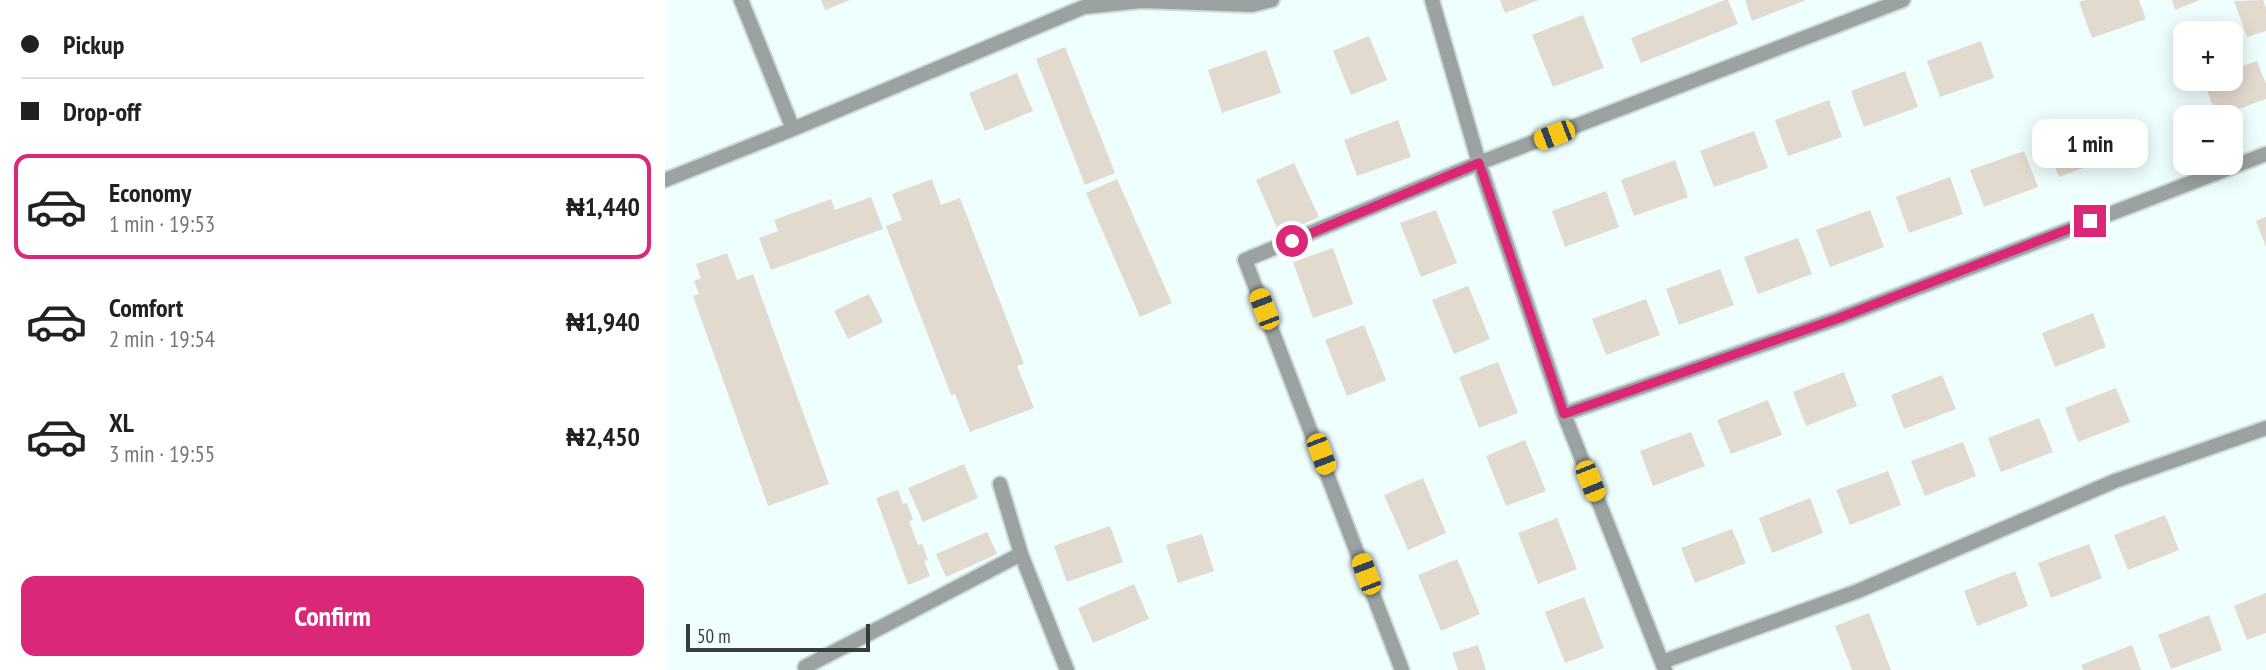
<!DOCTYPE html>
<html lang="en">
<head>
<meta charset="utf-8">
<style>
  :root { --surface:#fff; --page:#f2f2f2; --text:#202124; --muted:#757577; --line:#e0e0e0; --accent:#db2777 }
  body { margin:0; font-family:"PT Sans Narrow",sans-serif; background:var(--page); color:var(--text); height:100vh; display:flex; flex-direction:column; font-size:26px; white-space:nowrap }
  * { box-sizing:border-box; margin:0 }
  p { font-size:23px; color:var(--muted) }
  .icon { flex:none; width:38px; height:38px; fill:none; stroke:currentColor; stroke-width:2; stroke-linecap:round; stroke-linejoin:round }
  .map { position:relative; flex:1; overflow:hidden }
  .panel { display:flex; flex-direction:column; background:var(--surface); width:665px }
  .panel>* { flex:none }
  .guide { display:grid; align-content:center; height:154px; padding:0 21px; background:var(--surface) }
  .controls { position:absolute; left:1508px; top:21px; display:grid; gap:14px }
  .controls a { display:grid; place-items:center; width:70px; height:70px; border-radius:14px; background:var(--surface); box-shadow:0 4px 18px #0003; font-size:35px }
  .scale { position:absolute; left:21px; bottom:18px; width:184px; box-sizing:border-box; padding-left:7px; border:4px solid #363d3d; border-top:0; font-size:19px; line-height:24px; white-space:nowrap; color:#363d3d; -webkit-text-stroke:5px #eefffe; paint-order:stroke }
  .end { position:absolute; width:32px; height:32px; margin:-16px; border:9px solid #db2777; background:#fff; box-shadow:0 0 0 4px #fff }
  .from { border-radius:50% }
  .bubble { position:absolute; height:49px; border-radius:14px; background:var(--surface); box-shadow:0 4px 18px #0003; font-size:23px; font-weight:700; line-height:49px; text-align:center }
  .car { position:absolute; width:21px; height:42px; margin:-21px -10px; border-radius:9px; box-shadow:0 0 5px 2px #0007; background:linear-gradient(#f5c518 24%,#345 0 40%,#f5c518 0 76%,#345 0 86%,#f5c518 0) }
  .guide b { display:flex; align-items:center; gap:24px; height:66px; font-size:26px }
  .guide b+b { border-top:2px solid var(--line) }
  .guide i { width:18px; height:18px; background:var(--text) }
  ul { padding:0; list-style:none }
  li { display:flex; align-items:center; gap:21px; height:105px; margin:0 14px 10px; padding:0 7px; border:4px solid transparent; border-radius:14px }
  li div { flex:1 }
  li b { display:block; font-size:26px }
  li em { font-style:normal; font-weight:700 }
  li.on { border-color:var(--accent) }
  li>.icon { width:63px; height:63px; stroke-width:1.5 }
  .primary-button { display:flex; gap:14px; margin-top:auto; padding:14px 21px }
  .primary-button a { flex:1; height:80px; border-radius:14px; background:var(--accent); color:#fff; font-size:28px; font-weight:700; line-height:80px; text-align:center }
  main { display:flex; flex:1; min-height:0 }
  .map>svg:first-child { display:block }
  .building { fill:#e3dacf }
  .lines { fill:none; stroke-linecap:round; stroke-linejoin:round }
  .street-casing { stroke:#cddcdb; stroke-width:18 }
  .street { stroke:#9ba2a1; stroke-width:14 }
  .route { stroke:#db2777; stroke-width:9 }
</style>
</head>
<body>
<main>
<section class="panel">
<div class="guide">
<b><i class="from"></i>Pickup</b>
<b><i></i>Drop-off</b>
</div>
<ul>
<li class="on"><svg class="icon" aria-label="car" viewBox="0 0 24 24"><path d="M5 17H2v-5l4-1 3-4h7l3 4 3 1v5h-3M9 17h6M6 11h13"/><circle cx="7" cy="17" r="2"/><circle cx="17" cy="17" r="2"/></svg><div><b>Economy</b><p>1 min · 19:53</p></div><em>₦1,440</em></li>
<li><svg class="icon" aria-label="car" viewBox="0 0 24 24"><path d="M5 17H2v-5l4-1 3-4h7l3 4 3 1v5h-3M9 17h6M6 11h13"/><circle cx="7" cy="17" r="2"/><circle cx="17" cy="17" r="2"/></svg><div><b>Comfort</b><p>2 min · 19:54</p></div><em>₦1,940</em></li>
<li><svg class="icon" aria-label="car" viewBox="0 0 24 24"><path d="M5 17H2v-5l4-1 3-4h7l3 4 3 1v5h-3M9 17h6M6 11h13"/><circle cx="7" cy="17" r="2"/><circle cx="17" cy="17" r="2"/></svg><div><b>XL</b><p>3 min · 19:55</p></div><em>₦2,450</em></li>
</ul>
<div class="primary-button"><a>Confirm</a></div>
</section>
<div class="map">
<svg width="1601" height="670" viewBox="0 0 1601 670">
  <rect width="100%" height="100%" fill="#eefffe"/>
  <path class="building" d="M 156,0 L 185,0 L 160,10 Z
    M 835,0 L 874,0 L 840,13 Z
    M 1060,0 L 1063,0 L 1073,24 L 976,63 L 966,38 Z
    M 1080,0 L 1141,0 L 1087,21 Z
    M 1420,0 L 1474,0 L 1481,19 L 1427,38 L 1414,2 Z
    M 1507,0 L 1535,0 L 1510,10 Z
    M 1598,0 L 1601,9 L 1601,31 L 1582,37 L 1569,1 Z
    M 918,15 L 939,68 L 888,87 L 867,35 Z
    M 704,36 L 722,80 L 686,95 L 668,51 Z
    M 1316,41 L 1329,78 L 1275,97 L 1262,61 Z
    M 400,47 L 450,173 L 420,185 L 371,59 Z
    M 601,50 L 616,93 L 557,113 L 543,70 Z
    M 1592,61 L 1601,84 L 1601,99 L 1552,117 L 1538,80 L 1566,79 L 1566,70 Z
    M 1240,71 L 1253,107 L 1199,127 L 1186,91 Z
    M 352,73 L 368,111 L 320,131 L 304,93 Z
    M 1164,100 L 1177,137 L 1123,156 L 1110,120 Z
    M 733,120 L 746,157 L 692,176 L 679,140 Z
    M 1434,121 L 1448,157 L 1394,177 L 1380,140 Z
    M 1089,131 L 1103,168 L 1049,187 L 1035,151 Z
    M 1359,151 L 1373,187 L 1319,207 L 1305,170 Z
    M 1010,160 L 1023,197 L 969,216 L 956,180 Z
    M 629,163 L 654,217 L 615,235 L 591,180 Z
    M 1285,177 L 1298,214 L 1244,233 L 1231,197 Z
    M 267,179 L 276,205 L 295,198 L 359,364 L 352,366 L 369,408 L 305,432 L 290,394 L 286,395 L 221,226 L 237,220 L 227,194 Z
    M 452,179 L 507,303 L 475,317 L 421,193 Z
    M 941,191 L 954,227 L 900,247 L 887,211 Z
    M 206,197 L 218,229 L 106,270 L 94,238 L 113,231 L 109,220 L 166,199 L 170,210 Z
    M 771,210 L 792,263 L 756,277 L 735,223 Z
    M 1205,210 L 1219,247 L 1165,267 L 1151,230 Z
    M 1601,217 L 1601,247 L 1591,221 Z
    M 1133,238 L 1147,274 L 1093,294 L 1079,257 Z
    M 668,248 L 688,304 L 648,318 L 628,262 Z
    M 62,253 L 72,280 L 88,274 L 164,484 L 103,506 L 28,296 L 34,294 L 29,281 L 36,278 L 31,264 Z
    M 1055,269 L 1069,305 L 1014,325 L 1001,289 Z
    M 803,286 L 825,339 L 789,354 L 767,300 Z
    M 204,294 L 218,322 L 183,339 L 169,311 Z
    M 981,299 L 995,335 L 941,355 L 927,319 Z
    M 1428,313 L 1441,347 L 1390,367 L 1377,333 Z
    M 699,325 L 721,380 L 682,396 L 660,340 Z
    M 833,362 L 853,413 L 814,428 L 794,377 Z
    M 1179,372 L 1192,406 L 1141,426 L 1128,392 Z
    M 1277,375 L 1291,409 L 1239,429 L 1226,395 Z
    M 1451,388 L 1465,422 L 1413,442 L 1400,408 Z
    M 1103,400 L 1117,435 L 1066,454 L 1052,420 Z
    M 1374,418 L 1388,452 L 1336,472 L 1323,438 Z
    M 1026,432 L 1040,466 L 988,486 L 975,451 Z
    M 860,440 L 881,491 L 841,506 L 821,456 Z
    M 1298,442 L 1311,476 L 1260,496 L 1246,461 Z
    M 299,464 L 313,498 L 258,522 L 243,488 Z
    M 1223,471 L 1236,505 L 1185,525 L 1171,490 Z
    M 758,478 L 781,533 L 743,550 L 719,495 Z
    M 233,490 L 238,504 L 242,503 L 248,520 L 244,521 L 253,545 L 257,544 L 263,560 L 259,561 L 265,576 L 243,585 L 211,498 Z
    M 1145,498 L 1158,533 L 1107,553 L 1094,518 Z
    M 1500,515 L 1514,550 L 1463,570 L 1449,535 Z
    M 892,518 L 912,569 L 873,584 L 853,533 Z
    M 445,526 L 458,562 L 402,582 L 389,546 Z
    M 1067,529 L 1081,563 L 1030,583 L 1016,548 Z
    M 322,532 L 332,554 L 281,577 L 271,554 Z
    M 537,534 L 549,571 L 513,583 L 501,545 Z
    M 1424,544 L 1437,578 L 1386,598 L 1373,563 Z
    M 792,559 L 815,614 L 776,631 L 753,575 Z
    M 1350,571 L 1363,606 L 1312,626 L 1299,591 Z
    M 469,584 L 484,619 L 428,643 L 413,608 Z
    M 1601,593 L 1601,633 L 1582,640 L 1569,606 Z
    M 919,597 L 939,648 L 900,663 L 880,612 Z
    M 1204,613 L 1226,670 L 1187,670 L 1170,626 Z
    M 1544,615 L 1557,650 L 1506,669 L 1493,635 Z
    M 813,645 L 821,670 L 793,670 L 787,653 Z
    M 1467,645 L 1476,670 L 1418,670 L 1416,665 Z"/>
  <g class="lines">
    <g class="street-casing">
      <path id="street" d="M 76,0 L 128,129
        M 767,0 L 814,163 L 899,414 L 1000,670
        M 0,180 L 128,129 L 419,7 L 477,1 L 587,5 L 607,0
        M 899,414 L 1174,318 L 1601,154
        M 335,484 L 356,554 L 402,670
        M 997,662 L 1193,591 L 1450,481 L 1601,428
        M 141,670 L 140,667 L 356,554
        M 737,670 L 580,260 L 814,163 L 1238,0"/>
    </g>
    <use href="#street" class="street"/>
  </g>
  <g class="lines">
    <path class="route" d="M 627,241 L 814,163 L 899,414 L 1174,318 L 1425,221"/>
  </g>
</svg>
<div class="controls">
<a>+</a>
<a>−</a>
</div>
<div class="scale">50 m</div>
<i class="end from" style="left:627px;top:241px"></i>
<i class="end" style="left:1425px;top:221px"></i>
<div class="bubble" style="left:1367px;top:119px;width:116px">1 min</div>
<i class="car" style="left:889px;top:135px;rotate:249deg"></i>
<i class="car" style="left:599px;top:309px;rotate:339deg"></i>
<i class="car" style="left:656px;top:454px;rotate:159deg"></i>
<i class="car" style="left:925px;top:481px;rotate:158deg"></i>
<i class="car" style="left:701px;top:574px;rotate:339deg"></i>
</div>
</main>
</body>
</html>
